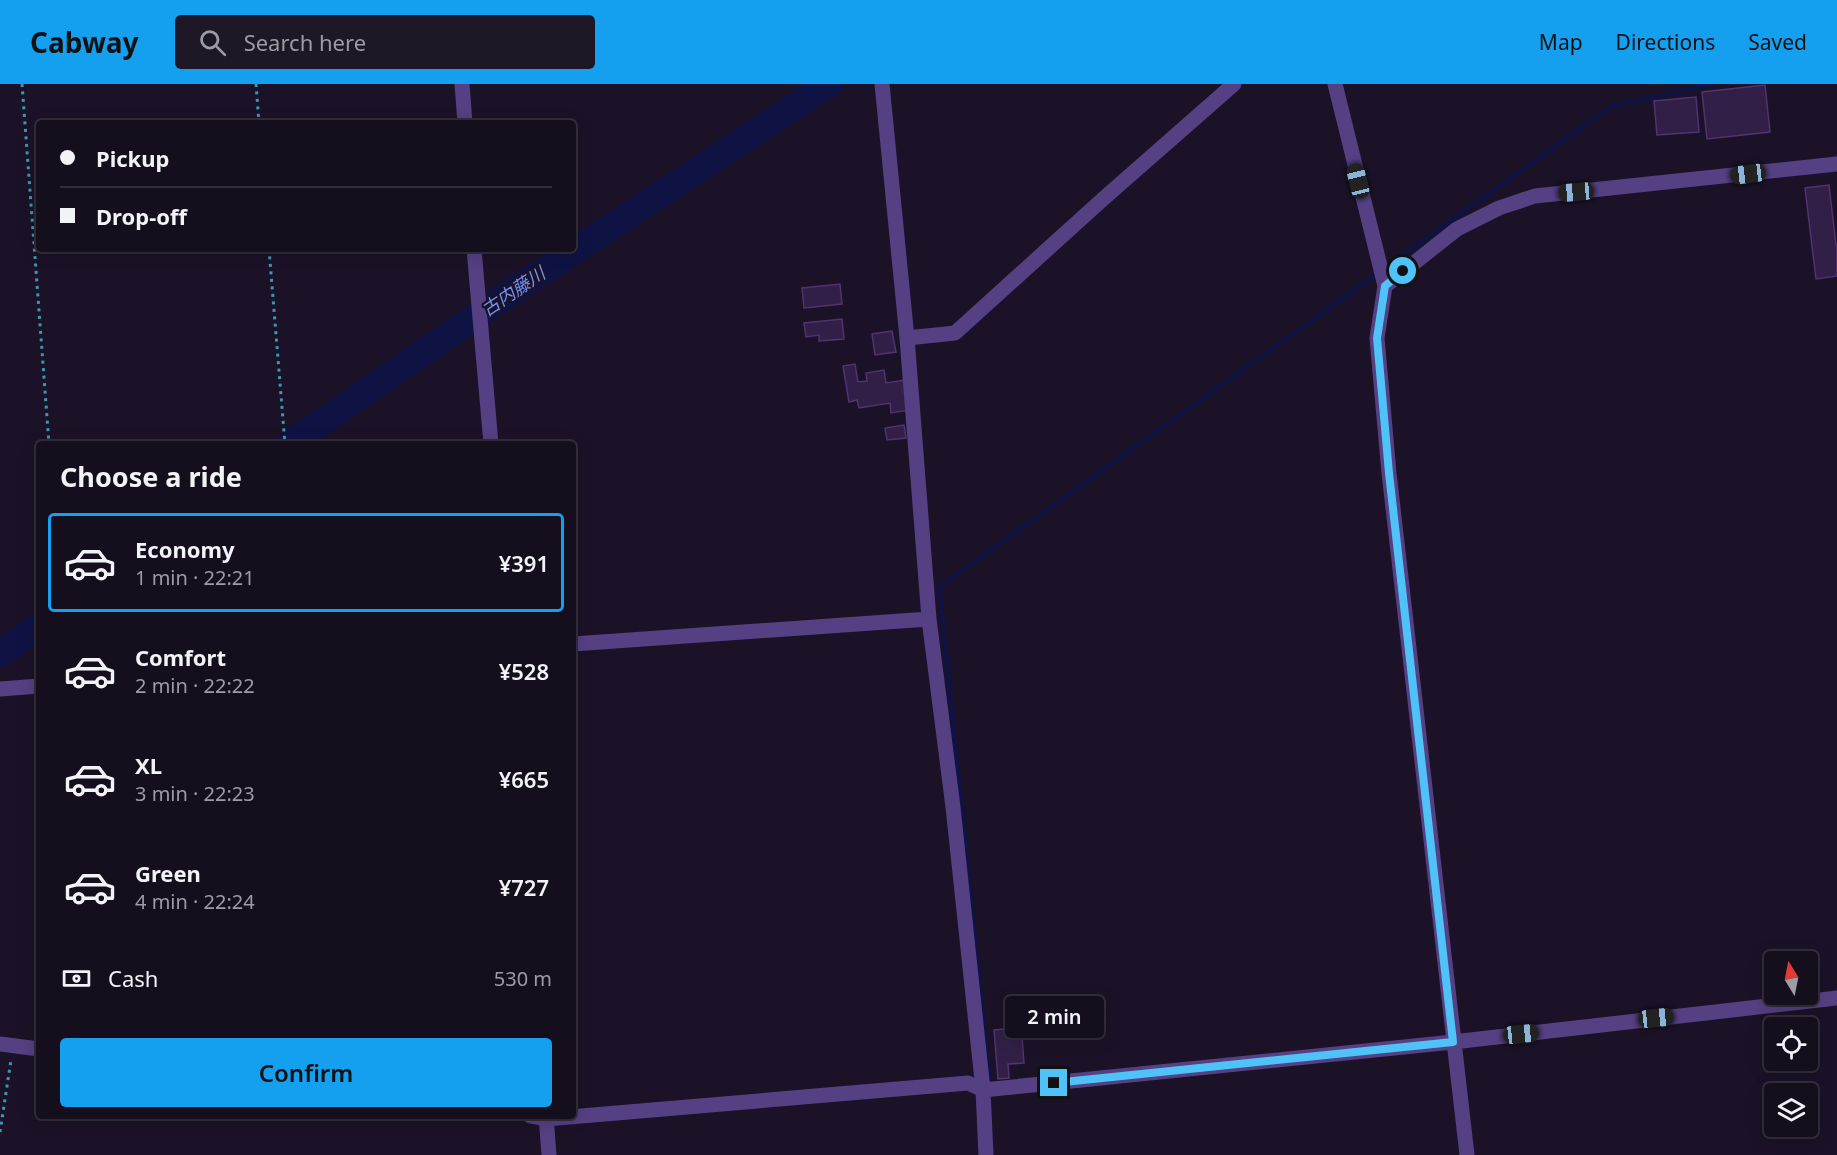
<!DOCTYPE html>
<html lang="en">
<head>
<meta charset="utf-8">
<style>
  :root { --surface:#140e1d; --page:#1d1726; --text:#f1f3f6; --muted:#9d9ca4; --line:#332e3b; --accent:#149fef }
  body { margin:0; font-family:"Noto Sans","Noto Sans JP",sans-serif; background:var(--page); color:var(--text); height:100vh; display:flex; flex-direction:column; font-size:22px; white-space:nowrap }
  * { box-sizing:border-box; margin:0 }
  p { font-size:20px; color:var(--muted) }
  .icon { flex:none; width:33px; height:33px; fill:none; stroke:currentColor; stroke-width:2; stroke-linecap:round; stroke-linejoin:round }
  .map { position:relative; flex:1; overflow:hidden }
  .drawer { position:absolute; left:36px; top:357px; width:540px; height:678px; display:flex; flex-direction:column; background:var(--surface); border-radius:6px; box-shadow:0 3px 15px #0003,0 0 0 2px var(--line) }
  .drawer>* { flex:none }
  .top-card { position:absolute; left:36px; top:36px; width:540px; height:132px; border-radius:6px; box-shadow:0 3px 15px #0003,0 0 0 2px var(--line); display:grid; align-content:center; height:132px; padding:0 24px; background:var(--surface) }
  .needle { width:39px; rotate:350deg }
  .controls { position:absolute; left:1764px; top:867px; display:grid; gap:12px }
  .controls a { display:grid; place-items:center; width:54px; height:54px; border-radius:6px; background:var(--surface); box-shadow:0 3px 15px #0003,0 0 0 2px var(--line); font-size:30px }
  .end { position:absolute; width:27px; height:27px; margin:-14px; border:8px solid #4fc3f7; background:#111; box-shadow:0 0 0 3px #111 }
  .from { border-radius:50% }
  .bubble { position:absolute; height:42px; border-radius:6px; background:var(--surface); box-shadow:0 3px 15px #0003,0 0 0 2px var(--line); font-size:20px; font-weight:600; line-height:42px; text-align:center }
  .car { position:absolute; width:18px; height:36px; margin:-18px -9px; border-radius:8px; box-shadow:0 0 4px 2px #0007; background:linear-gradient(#222 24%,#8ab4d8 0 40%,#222 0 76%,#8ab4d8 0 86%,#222 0) }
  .top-card b { display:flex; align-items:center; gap:21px; height:57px; font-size:22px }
  .top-card b+b { border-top:2px solid var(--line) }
  .top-card i { width:15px; height:15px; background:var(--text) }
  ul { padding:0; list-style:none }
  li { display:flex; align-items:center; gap:18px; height:99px; margin:0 12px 9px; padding:0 12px; border:3px solid transparent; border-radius:6px }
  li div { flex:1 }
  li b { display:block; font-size:22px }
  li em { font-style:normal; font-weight:600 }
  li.selected { border-color:var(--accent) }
  li>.icon { width:54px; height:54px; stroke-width:1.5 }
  h2 { padding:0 24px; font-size:27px; line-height:72px }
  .pay { display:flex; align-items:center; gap:15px; height:66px; padding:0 24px; font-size:22px }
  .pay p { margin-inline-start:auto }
  .cta { display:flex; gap:12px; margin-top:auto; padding:12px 24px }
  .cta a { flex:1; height:69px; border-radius:6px; background:var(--accent); color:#111; font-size:24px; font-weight:600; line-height:69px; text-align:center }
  header { display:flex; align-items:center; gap:36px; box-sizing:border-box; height:84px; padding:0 30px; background:var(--accent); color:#111 }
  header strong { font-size:28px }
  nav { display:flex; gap:33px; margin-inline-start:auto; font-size:21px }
  .search { width:420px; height:54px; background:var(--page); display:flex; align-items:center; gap:15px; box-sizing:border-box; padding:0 21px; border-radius:6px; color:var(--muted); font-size:22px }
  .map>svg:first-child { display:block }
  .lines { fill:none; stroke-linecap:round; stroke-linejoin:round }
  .stream { stroke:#0e1344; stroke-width:4.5 }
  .river { stroke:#0e1344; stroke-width:27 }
  .building { fill:#321f47; stroke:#503371; stroke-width:1.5 }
  .path { stroke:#3999b3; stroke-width:3; stroke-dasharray:3 4.5; stroke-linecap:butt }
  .minor { stroke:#554083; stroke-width:15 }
  .route { stroke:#4fc3f7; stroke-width:8 }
  .labels { text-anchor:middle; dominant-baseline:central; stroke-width:4.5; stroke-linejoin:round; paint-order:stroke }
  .water-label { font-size:18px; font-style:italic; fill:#7094f5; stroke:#1b1227 }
</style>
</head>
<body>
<header>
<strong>Cabway</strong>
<div class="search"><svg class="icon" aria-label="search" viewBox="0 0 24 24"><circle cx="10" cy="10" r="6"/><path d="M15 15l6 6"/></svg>Search here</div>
<nav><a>Map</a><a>Directions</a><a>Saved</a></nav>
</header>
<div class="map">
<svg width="1837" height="1071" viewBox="0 0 1837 1071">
  <rect width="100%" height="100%" fill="#1b1227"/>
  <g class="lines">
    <path class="stream" d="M 990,1001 L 939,503 L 1610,23 L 1713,0"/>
    <path class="river" d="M 290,360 L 522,201 L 829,0
      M 0,570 L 39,542"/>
  </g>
  <path class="building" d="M 1765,1 L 1770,48 L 1707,55 L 1702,8 Z
    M 1696,13 L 1699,48 L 1657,51 L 1654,17 Z
    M 1829,101 L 1836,161 L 1837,160 L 1837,192 L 1816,195 L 1805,104 Z
    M 840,200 L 842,220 L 804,224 L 802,204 Z
    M 842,235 L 844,255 L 819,257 L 819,251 L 806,253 L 804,239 Z
    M 892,247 L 896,268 L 875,271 L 872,250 Z
    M 855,280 L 858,298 L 867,297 L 866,289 L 884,286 L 886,299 L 905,296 L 910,326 L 891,329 L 890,319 L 859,324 L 857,316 L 849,318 L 843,282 Z
    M 904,341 L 906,354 L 887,356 L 885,344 Z
    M 1015,944 L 1015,953 L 1022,953 L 1024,979 L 1008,980 L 1009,994 L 998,995 L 994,946 Z"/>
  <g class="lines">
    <path class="path" d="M 22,0 L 49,360
      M 256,0 L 259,39
      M 269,165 L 285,360
      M 0,1048 L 11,976"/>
    <path class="minor" d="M 462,0 L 465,39
      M 882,0 L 907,254 L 929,535 L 953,723 L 983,1006 L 986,1071
      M 1335,0 L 1385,202 L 1377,254 L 1389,389 L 1467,1071
      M 474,165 L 491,360
      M 1385,202 L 1457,145 L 1499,124 L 1535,112 L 1837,80
      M 907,254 L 955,249 L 1103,115 L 1234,0
      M 573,560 L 929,535
      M 0,605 L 39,602
      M 0,960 L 39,965
      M 530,1032 L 546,1035 L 968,999 L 983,1006 L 1453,958 L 1837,914
      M 546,1032 L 549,1071"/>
  </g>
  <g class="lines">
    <path class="route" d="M 1054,999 L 1453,958 L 1389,389 L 1377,254 L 1385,202 L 1403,187"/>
  </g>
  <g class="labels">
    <g class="water-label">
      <text transform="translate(513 207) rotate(-34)">古内藤川</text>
    </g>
  </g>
</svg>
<div class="controls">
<a><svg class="needle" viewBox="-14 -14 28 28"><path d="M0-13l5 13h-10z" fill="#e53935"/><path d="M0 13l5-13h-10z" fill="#9d9ca4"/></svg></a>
<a><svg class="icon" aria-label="locate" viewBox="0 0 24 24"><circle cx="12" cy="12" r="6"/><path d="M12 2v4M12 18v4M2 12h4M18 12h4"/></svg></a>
<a><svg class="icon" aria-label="layers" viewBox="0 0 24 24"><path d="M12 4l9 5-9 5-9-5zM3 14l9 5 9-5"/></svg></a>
</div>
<i class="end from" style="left:1403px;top:187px"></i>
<i class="end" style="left:1054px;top:999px"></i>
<div class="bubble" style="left:1005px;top:912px;width:99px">2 min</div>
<i class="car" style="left:1748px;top:90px;rotate:263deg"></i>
<i class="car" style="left:1358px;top:97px;rotate:346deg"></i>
<i class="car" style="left:1576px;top:108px;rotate:265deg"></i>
<i class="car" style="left:1656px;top:934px;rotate:84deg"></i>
<i class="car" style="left:1521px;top:950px;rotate:84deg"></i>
<div class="top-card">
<b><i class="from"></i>Pickup</b>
<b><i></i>Drop-off</b>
</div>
<section class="drawer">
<h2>Choose a ride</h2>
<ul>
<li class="selected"><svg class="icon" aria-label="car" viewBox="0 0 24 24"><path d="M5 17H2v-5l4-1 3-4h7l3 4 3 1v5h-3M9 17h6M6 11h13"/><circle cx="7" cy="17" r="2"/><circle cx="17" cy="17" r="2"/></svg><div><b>Economy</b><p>1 min · 22:21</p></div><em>¥391</em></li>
<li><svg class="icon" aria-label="car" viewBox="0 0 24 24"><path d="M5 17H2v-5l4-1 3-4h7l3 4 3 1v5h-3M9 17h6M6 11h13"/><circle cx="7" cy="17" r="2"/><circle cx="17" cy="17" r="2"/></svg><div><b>Comfort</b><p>2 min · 22:22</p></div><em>¥528</em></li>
<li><svg class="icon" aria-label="car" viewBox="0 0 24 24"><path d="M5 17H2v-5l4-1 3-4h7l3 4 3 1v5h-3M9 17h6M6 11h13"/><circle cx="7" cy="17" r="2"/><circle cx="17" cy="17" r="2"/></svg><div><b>XL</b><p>3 min · 22:23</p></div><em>¥665</em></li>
<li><svg class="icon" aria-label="car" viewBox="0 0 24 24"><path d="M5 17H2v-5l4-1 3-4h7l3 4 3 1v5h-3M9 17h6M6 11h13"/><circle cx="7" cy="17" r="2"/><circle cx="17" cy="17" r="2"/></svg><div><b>Green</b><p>4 min · 22:24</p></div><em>¥727</em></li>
</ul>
<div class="pay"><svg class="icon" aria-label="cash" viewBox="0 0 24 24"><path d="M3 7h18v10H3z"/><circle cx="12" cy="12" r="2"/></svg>Cash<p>530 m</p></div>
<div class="cta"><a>Confirm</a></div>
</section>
</div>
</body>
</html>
